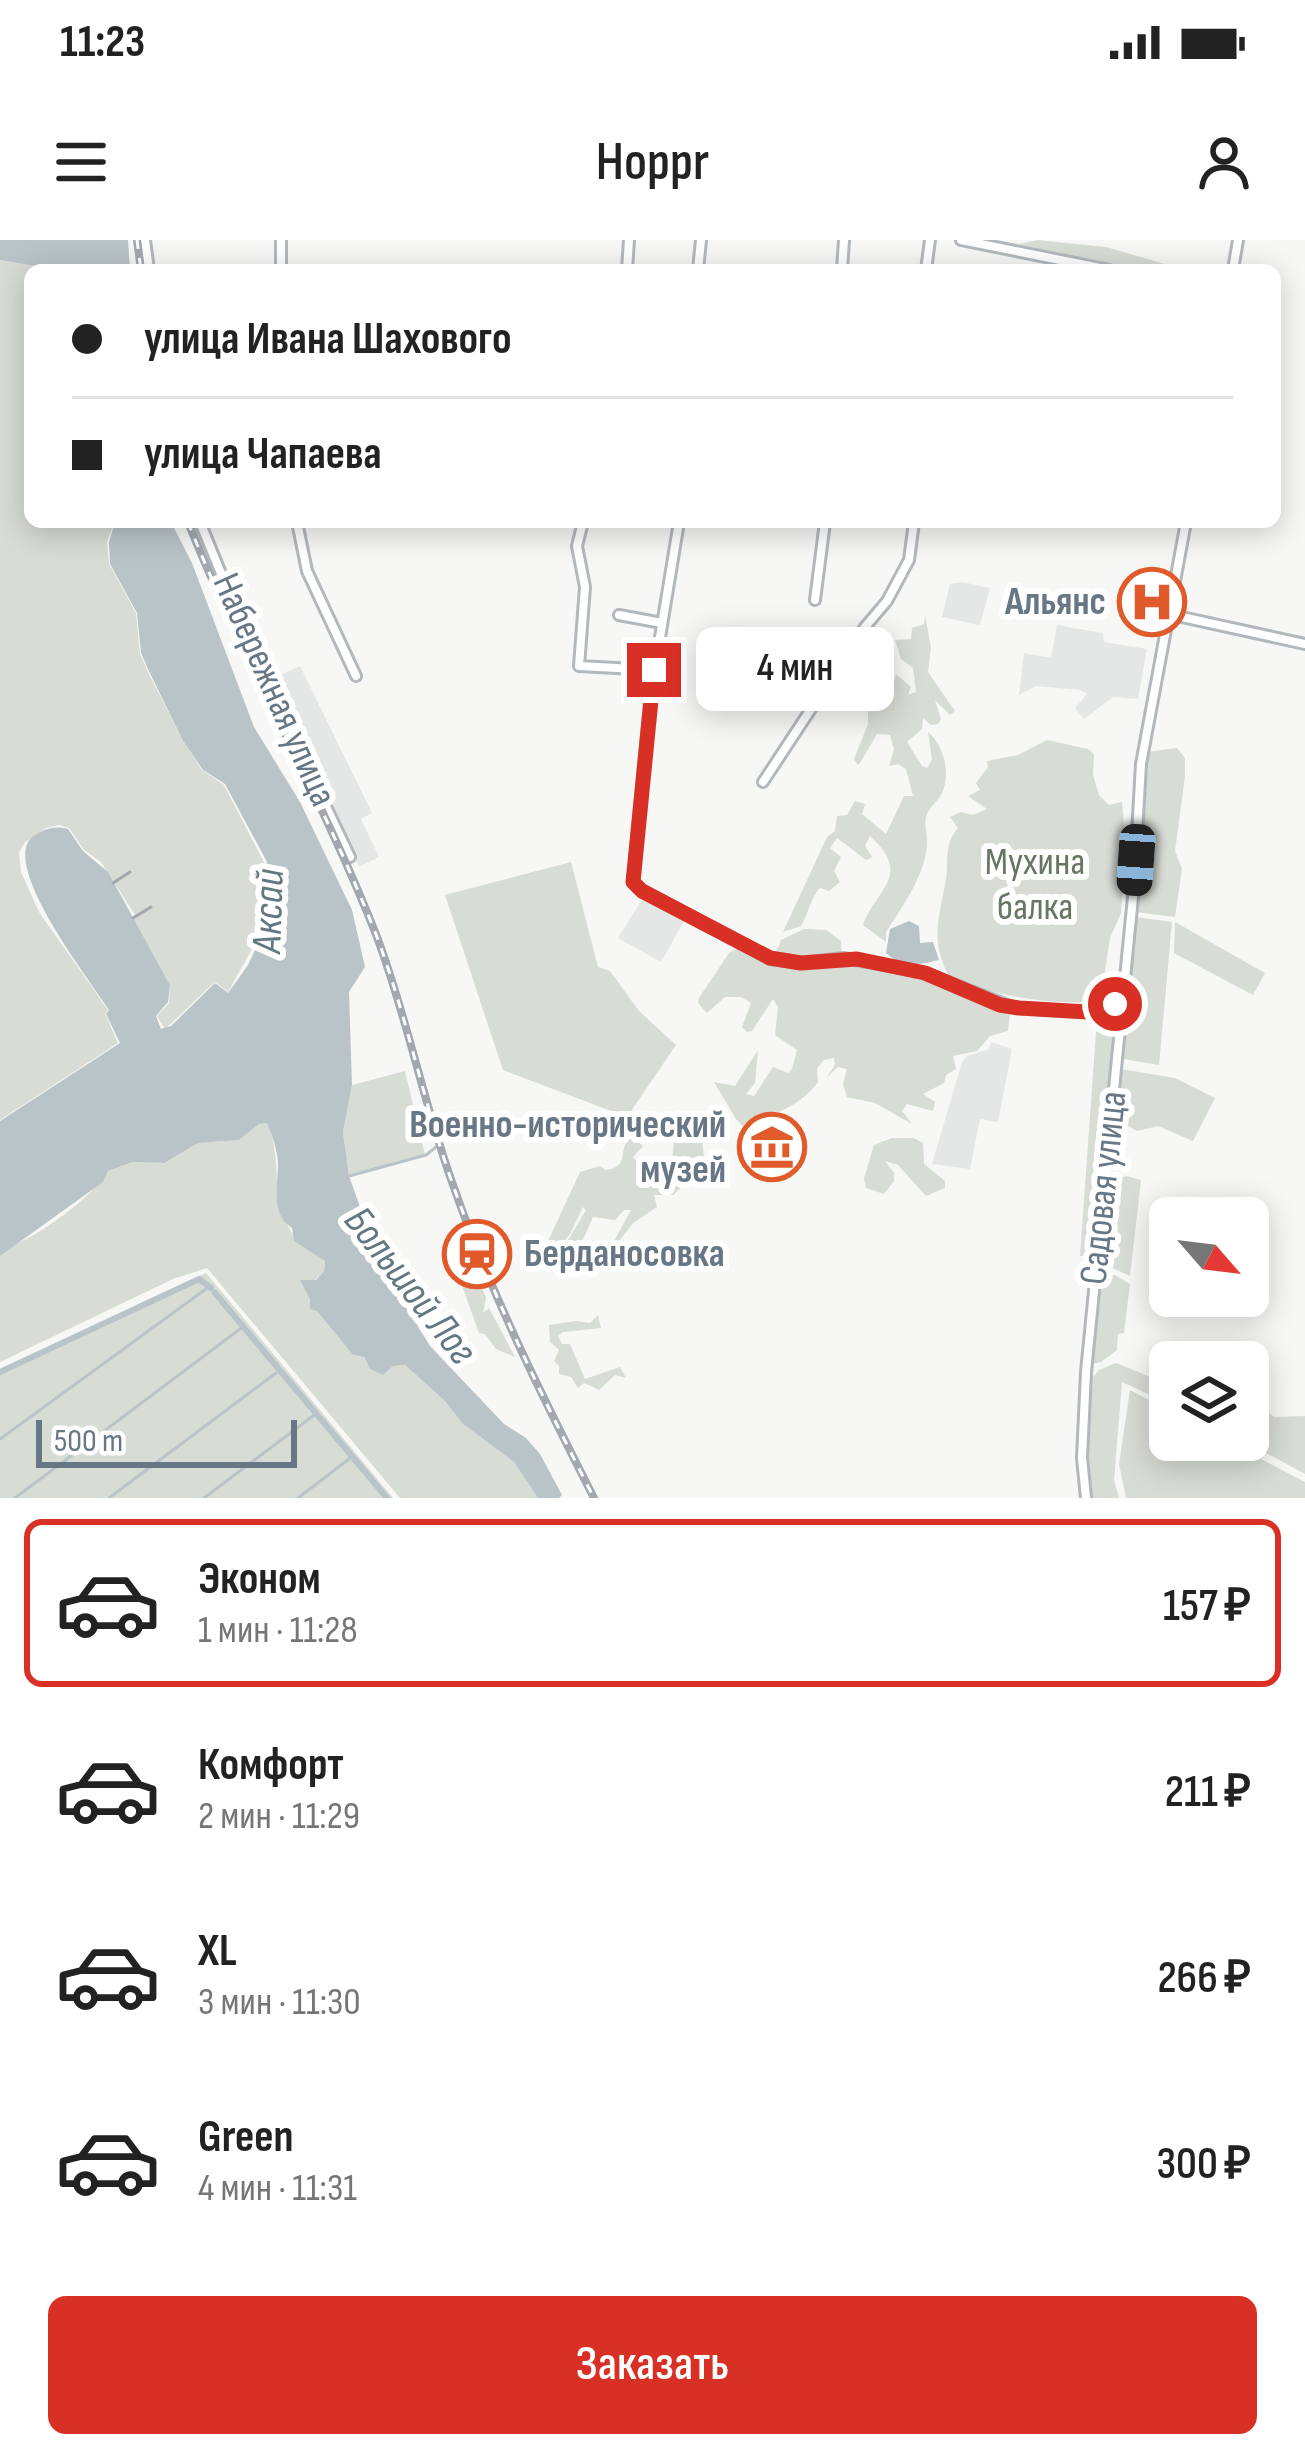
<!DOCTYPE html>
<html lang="ru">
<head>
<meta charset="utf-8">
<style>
  :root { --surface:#fff; --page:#f6f6f6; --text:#222; --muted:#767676; --line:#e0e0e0; --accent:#d93025 }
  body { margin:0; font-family:"Sofia Sans Condensed",sans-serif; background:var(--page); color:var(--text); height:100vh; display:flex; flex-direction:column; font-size:45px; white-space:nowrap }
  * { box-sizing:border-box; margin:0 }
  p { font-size:39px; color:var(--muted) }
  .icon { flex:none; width:66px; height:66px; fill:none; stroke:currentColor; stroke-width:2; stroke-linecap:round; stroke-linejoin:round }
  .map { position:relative; height:1258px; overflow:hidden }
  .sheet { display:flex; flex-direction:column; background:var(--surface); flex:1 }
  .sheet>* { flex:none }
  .top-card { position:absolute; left:24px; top:24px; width:1257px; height:264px; border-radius:18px; box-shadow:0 6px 30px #0003; display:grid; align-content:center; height:264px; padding:0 48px; background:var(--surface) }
  .needle { width:78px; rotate:118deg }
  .controls { position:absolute; left:1149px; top:957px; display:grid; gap:24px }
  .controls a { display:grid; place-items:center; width:120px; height:120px; border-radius:18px; background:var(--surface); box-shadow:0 6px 30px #0003; font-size:60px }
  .scale { position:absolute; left:36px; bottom:30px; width:261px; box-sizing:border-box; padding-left:12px; border:6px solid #677785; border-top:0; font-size:33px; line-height:42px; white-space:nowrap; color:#677785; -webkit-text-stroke:9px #fff; paint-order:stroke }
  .end { position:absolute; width:54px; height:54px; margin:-27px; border:15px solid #d93025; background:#fff; box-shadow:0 0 0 6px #fff }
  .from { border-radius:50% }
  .bubble { position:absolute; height:84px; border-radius:18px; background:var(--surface); box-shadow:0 6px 30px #0003; font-size:39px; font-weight:600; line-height:84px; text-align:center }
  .car { position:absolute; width:36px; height:72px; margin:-36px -18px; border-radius:15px; box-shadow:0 0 9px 3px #0007; background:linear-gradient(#222 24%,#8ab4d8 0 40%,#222 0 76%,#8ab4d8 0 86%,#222 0) }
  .top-card b { display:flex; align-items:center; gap:42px; height:114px; font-size:45px }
  .top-card b+b { border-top:3px solid var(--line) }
  .top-card i { width:30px; height:30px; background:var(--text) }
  ul { padding:21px 0 0; list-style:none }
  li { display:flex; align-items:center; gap:36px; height:168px; margin:0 24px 18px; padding:0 24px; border:6px solid transparent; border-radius:18px }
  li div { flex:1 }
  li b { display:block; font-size:45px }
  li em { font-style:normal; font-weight:600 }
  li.current { border-color:var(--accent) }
  li>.icon { width:108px; height:108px; stroke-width:1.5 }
  .button { display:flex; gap:24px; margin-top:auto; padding:24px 48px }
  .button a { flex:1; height:138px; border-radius:18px; background:var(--accent); color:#fff; font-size:48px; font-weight:600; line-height:138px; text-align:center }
  .status { display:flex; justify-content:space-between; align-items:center; height:84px; padding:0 60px; background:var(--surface); direction:ltr }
  .status svg { height:33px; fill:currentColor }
  header { display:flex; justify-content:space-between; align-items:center; height:156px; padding:0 48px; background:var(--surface); font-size:54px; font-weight:600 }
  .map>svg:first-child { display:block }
  .built { fill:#e5e6e6 }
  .green { fill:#d7dcd4 }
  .water { fill:#b9c4c9 }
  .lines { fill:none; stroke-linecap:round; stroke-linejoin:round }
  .stream { stroke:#b9c4c9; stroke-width:3 }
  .canal { stroke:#b9c4c9; stroke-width:6 }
  .secondary-casing { stroke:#b3b8bd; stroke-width:14 }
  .secondary { stroke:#fff; stroke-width:8 }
  .tram { stroke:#a2a8ae; stroke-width:3 }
  .rail-casing { stroke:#a2a8ae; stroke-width:8 }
  .rail { stroke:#fff; stroke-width:3; stroke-dasharray:9; stroke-linecap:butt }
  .route { stroke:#d93025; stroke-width:15 }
  .labels { text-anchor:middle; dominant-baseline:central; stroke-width:12; stroke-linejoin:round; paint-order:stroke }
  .poi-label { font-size:39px; font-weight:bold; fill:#677785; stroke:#fff; text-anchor:end }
  .street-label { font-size:39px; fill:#677785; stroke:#fff }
  .park-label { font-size:39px; fill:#667762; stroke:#fff }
  .water-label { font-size:42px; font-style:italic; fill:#637881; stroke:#fff }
</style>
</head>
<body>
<div class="status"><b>11:23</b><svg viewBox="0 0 49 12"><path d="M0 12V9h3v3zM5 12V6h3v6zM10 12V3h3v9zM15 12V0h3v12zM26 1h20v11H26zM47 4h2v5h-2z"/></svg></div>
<header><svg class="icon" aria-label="menu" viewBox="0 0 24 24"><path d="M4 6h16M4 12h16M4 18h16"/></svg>Hoppr<svg class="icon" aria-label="person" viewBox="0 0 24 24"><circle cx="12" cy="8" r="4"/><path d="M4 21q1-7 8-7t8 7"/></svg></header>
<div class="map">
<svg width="1305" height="1258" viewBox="0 0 1305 1258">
  <rect width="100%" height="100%" fill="#f7f7f5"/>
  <path class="built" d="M 962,342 L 990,348 L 980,385 L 942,377 L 950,344 Z
    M 1057,385 L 1103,393 L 1104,402 L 1147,409 L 1138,459 L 1113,457 L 1084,479 L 1075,468 L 1087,454 L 1080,450 L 1036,446 L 1019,455 L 1024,413 L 1051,418 Z
    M 300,426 L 372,573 L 361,579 L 379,617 L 359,627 L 289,489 L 294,485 L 272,439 Z
    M 643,658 L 684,681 L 661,722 L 618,698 Z
    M 991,802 L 1012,809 L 998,882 L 980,879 L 970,929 L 932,924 L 962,822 L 967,816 L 989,809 Z"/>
  <path class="green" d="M 1038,0 L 1106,7 L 1165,24 L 1164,30 L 1130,30 L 1018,4 Z
    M 0,20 L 57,30 L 30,30 L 30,282 L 109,283 L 112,289 L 107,302 L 109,324 L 136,373 L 140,414 L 147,430 L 183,501 L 202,530 L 224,545 L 267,628 L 254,673 L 259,675 L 258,686 L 265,686 L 228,752 L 215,742 L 165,789 L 157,776 L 169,763 L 170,745 L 133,678 L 135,675 L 101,622 L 84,610 L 69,588 L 59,585 L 46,588 L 25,602 L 19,613 L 21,632 L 39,672 L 108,770 L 105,774 L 118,803 L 0,880 Z
    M 925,375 L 931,408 L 928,432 L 955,471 L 950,475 L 935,460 L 941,479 L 938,484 L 931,485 L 923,478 L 922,489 L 907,502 L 922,526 L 927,528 L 932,520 L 928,492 C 944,505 951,534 942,553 C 937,563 929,566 926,577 C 924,587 928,596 927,606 C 924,637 902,667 886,692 L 886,702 L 863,685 C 877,648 913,635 870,596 L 865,606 L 872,617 L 866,620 L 837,598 L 830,608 L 841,617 L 834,631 L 840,642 L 829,651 L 820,648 C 811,656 808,675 801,686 L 783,692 L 827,597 L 835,591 L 837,576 L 847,575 L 855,561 L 865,564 L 862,574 L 886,594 L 904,556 L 913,556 L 906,529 L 898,524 L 889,526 L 894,509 L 890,495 L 877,494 L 860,523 L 858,525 L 854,519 L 868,484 L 868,457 L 876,454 L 885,443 L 893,443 L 896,434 L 911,447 L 908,455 L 916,452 L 913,428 L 901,419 L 895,400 L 911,399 L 912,388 L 924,384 Z
    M 1047,500 L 1088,509 L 1094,514 L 1093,535 L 1099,555 L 1109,565 L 1122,562 L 1126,606 L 1121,673 L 1110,698 L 1100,762 C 1050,765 999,756 951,740 C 930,703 938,682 945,645 C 950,624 942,606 958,588 L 950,577 L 961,572 L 973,575 L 987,569 L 968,556 L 980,550 L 976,543 L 988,527 L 987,521 L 1018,515 Z
    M 1177,508 L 1185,518 L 1185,536 L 1175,611 L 1182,629 L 1175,677 L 1135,672 L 1142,620 L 1146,512 Z
    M 571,622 L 598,727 L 610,731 L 639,771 L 676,805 L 627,877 L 503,830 L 445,655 Z
    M 1136,677 L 1172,682 L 1159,825 L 1123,819 Z
    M 1175,682 L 1265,733 L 1253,755 L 1174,713 Z
    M 804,689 L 826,690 L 841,701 L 842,722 L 950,743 L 983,763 L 1010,772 L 1008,791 L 990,796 L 977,811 L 953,816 L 956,829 L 946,835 L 944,843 L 923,854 L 935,862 L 933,871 L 907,864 L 902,871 L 912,884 L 875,863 L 847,857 L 843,844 L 847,829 L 838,827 L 826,838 L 835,825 L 834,818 L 824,820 L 817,828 L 818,842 C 808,856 788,871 770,874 L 756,900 L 736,879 L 714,842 L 735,846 L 758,810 L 755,843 L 746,854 L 754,856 L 773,827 L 788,833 L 792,829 L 797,810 L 775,795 L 778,767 L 773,759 L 752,791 L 747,792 L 742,787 L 751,763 L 741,757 L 725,757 L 707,773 L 698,763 L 699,758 L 729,713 L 740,707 L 773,720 L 781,700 Z
    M 1117,772 L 1093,1016 L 1080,1016 L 1097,778 L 1101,773 Z
    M 1121,829 L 1175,838 L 1215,858 L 1193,901 L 1158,886 L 1137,891 L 1116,879 Z
    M 405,831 L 425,915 L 349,936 L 343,892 L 352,845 Z
    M 268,883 C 279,913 275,940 280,970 C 282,980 290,986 293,996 L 325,1021 L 324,1031 L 315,1040 L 301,1040 L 317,1071 L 353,1115 L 363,1117 L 371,1129 L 383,1135 L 393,1126 L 405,1125 L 445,1161 L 463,1184 L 514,1222 L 538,1258 L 400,1258 L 207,1028 L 173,1039 L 0,1122 L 0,1016 C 8,1006 13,1005 24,1000 C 47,990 98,951 108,931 L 133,922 L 166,923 L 198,903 L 239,900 L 259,884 Z
    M 672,885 L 686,886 L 692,902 L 694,886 L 701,887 L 704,918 L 720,916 L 715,933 L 694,935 L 673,955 L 654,955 L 657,967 L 633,983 L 617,1004 L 613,1003 L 631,970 L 624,970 L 615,980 L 593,977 L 569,1031 L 555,1034 L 556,1024 L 568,1022 L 562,1010 L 586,970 L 583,967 L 570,994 L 541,1031 L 536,1027 L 580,932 L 600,926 L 606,930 C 629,926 618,915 628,899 L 635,899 L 643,906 L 633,917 L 640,926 L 640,937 L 645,939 L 672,922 L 674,902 L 666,890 Z
    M 892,898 L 914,898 L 923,903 L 924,924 L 945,941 L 945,948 L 926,956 L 898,925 L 885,921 L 894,933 L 894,941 L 884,954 L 866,948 L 864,938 L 874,905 Z
    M 1127,936 L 1141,940 L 1130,1036 L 1102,1023 L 1111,940 Z
    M 475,1029 L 486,1058 L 483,1073 L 489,1068 L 515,1117 L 496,1109 L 485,1094 L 479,1093 L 460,1040 Z
    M 206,1033 L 393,1258 L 0,1258 L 0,1129 Z
    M 1115,1035 L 1130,1044 L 1124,1093 L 1118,1094 L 1117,1110 L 1101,1122 L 1092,1124 L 1100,1036 Z
    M 598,1075 L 601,1088 L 563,1092 L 558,1096 L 562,1104 L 570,1104 L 585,1139 L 620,1127 L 626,1138 L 615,1135 L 599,1150 L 584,1143 L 578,1148 L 571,1137 L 559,1134 L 559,1126 L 554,1121 L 559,1110 L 550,1102 L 549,1085 L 576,1081 L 590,1083 Z
    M 1116,1123 L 1170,1145 L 1170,1164 L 1122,1142 L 1114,1240 L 1119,1258 L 1093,1258 L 1087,1225 L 1092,1138 L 1099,1130 Z
    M 1130,1150 L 1170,1171 L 1170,1200 L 1225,1200 L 1305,1242 L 1305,1258 L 1126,1258 L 1119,1224 Z
    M 1248,1156 L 1274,1177 L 1305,1176 L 1305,1234 L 1242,1200 L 1248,1200 Z"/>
  <path class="water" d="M 0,0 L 128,0 L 130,30 L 57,30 L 0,20 Z
    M 110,282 L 171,282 L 192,323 L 254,487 L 300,562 L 352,670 L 365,727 L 349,752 L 352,845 L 343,892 L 349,936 L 369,992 L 385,1033 L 430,1106 L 504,1184 L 526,1198 L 540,1214 L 562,1255 L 559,1258 L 538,1258 L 514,1222 L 463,1184 L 445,1161 L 405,1125 L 393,1126 L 383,1135 L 370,1129 L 364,1117 L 353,1115 L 317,1071 L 310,1069 L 310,1059 L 300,1040 L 316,1040 L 324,1031 L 325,1021 L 294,1001 L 292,988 C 270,974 278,946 278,924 C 278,912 272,894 267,883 L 259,884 L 239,900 L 198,903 L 165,923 L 133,922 L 108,931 L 103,942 L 0,1016 L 0,881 L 120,803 L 106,774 L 109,770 C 90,740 0,626 32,597 C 43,589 55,585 68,589 L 83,611 L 108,632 L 170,745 L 168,762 L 156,776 L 161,789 L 171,786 L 215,743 L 228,753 L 248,725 L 266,686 L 259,685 L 260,675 L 256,673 L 265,649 L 267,622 L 225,544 L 203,530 L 183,501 L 148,429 L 141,413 L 137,373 L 110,324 L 109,302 L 113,289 Z
    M 909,681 L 919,686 L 920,703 L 933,702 L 939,720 C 919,725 902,728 886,713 L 890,689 Z"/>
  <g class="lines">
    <path class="stream" d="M 349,936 L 426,915 L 436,907
      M 0,1199 L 210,1046
      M 15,1258 L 240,1089
      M 109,1258 L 276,1133
      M 204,1258 L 313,1176
      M 298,1258 L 349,1219"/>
    <path class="canal" d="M 215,1053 L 387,1258
      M 0,1132 L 199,1039 L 211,1048"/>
    <g class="secondary-casing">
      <path id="secondary" d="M 145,0 L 149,30
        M 281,0 L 281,30
        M 961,0 L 1110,30
        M 627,30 L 629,0
        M 698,30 L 701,0
        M 842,30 L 844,0
        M 926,30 L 930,0
        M 1233,30 L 1238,0
        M 200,282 L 258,424 L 350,617
        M 297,282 L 307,331 L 356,436
        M 583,282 L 577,306 L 585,347 L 579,426 L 654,430
        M 679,282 L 651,452 L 633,642 L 638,648 L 770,719 L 801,723 L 843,718 L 902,728 L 925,733 L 1015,768 L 1087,772 L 1123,761
        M 815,360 L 825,282
        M 1168,374 L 1305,404
        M 619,375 L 662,383
        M 763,542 L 865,387 L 887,361 L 909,320 L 914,282
        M 1086,1258 L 1082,1218 L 1086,1132 L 1134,647 L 1141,524 L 1186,282"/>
    </g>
    <use href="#secondary" class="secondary"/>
    <path class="tram" d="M 113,643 L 130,632
      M 133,678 L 151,667"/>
    <g class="rail-casing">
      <path id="rail" d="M 137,0 L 141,30
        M 188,282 C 244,423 322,556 377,697 C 407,777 423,861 452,942 C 490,1052 541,1154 594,1258"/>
    </g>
    <use href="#rail" class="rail"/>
  </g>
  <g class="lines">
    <path class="route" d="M 654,430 L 633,642 L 642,651 L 770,718 L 801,723 L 857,719 L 925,733 L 1000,765 L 1019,768 L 1087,772 L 1115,764"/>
  </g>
  <defs>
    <g id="hospital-ring" transform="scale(3.45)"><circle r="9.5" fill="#fff" stroke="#e05a2c" stroke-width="1.5"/><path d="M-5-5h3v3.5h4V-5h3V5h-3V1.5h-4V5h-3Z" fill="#e05a2c"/></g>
    <g id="museum-ring" transform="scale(3.45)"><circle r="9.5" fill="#fff" stroke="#e05a2c" stroke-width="1.5"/><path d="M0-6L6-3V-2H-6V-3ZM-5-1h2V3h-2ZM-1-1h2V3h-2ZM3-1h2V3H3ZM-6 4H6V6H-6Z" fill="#e05a2c"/></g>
    <g id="station-ring" transform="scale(3.45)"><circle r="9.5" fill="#fff" stroke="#e05a2c" stroke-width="1.5"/><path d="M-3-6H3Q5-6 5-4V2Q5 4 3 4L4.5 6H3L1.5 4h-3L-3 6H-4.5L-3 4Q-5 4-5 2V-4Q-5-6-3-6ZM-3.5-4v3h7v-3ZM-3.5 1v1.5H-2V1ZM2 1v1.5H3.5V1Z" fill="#e05a2c"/></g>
  </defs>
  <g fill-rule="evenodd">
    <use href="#hospital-ring" x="1152" y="362"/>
    <use href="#museum-ring" x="772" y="907"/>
    <use href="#station-ring" x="477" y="1014"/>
  </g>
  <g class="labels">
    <g class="poi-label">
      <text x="1106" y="362">Альянс</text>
      <text x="726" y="885">Военно-исторический<tspan x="726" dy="45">музей</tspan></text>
      <text x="524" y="1014" text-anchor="start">Берданосовка</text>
    </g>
    <g class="street-label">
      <text transform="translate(274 450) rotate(66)">Набережная улица</text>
      <text transform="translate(1104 948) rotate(-84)">Садовая улица</text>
    </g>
    <g class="park-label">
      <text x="1035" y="622">Мухина<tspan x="1035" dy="45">балка</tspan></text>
    </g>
    <g class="water-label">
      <text transform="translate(269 671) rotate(-88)">Аксай</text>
      <text transform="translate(410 1046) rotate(52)">Большой Лог</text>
    </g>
  </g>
</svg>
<div class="controls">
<a><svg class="needle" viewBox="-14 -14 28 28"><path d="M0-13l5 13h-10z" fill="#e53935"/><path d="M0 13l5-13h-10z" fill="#767676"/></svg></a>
<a><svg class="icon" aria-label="layers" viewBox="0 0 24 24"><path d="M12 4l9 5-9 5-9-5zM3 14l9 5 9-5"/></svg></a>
</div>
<div class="scale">500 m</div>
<i class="end from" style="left:1115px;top:764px"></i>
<i class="end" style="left:654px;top:430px"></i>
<div class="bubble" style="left:696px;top:387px;width:198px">4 мин</div>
<i class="car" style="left:1136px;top:620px;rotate:184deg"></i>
<div class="top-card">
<b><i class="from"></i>улица Ивана Шахового</b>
<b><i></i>улица Чапаева</b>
</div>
</div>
<section class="sheet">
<ul>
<li class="current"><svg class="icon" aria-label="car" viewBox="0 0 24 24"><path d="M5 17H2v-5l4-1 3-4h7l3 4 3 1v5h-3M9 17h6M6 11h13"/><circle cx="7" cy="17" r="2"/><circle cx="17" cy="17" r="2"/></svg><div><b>Эконом</b><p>1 мин · 11:28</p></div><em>157 ₽</em></li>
<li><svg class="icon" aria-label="car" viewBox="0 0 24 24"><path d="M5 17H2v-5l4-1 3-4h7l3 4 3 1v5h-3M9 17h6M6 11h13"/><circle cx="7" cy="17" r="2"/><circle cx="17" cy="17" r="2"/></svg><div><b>Комфорт</b><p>2 мин · 11:29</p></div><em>211 ₽</em></li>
<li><svg class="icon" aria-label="car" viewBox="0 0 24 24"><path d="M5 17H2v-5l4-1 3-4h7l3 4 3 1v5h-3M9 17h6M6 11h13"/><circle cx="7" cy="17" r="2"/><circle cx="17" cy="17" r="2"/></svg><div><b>XL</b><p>3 мин · 11:30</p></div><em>266 ₽</em></li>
<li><svg class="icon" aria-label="car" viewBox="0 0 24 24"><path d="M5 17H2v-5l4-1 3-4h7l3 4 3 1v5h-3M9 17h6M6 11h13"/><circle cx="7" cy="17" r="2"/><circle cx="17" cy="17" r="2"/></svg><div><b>Green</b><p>4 мин · 11:31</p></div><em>300 ₽</em></li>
</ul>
<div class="button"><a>Заказать</a></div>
</section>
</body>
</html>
